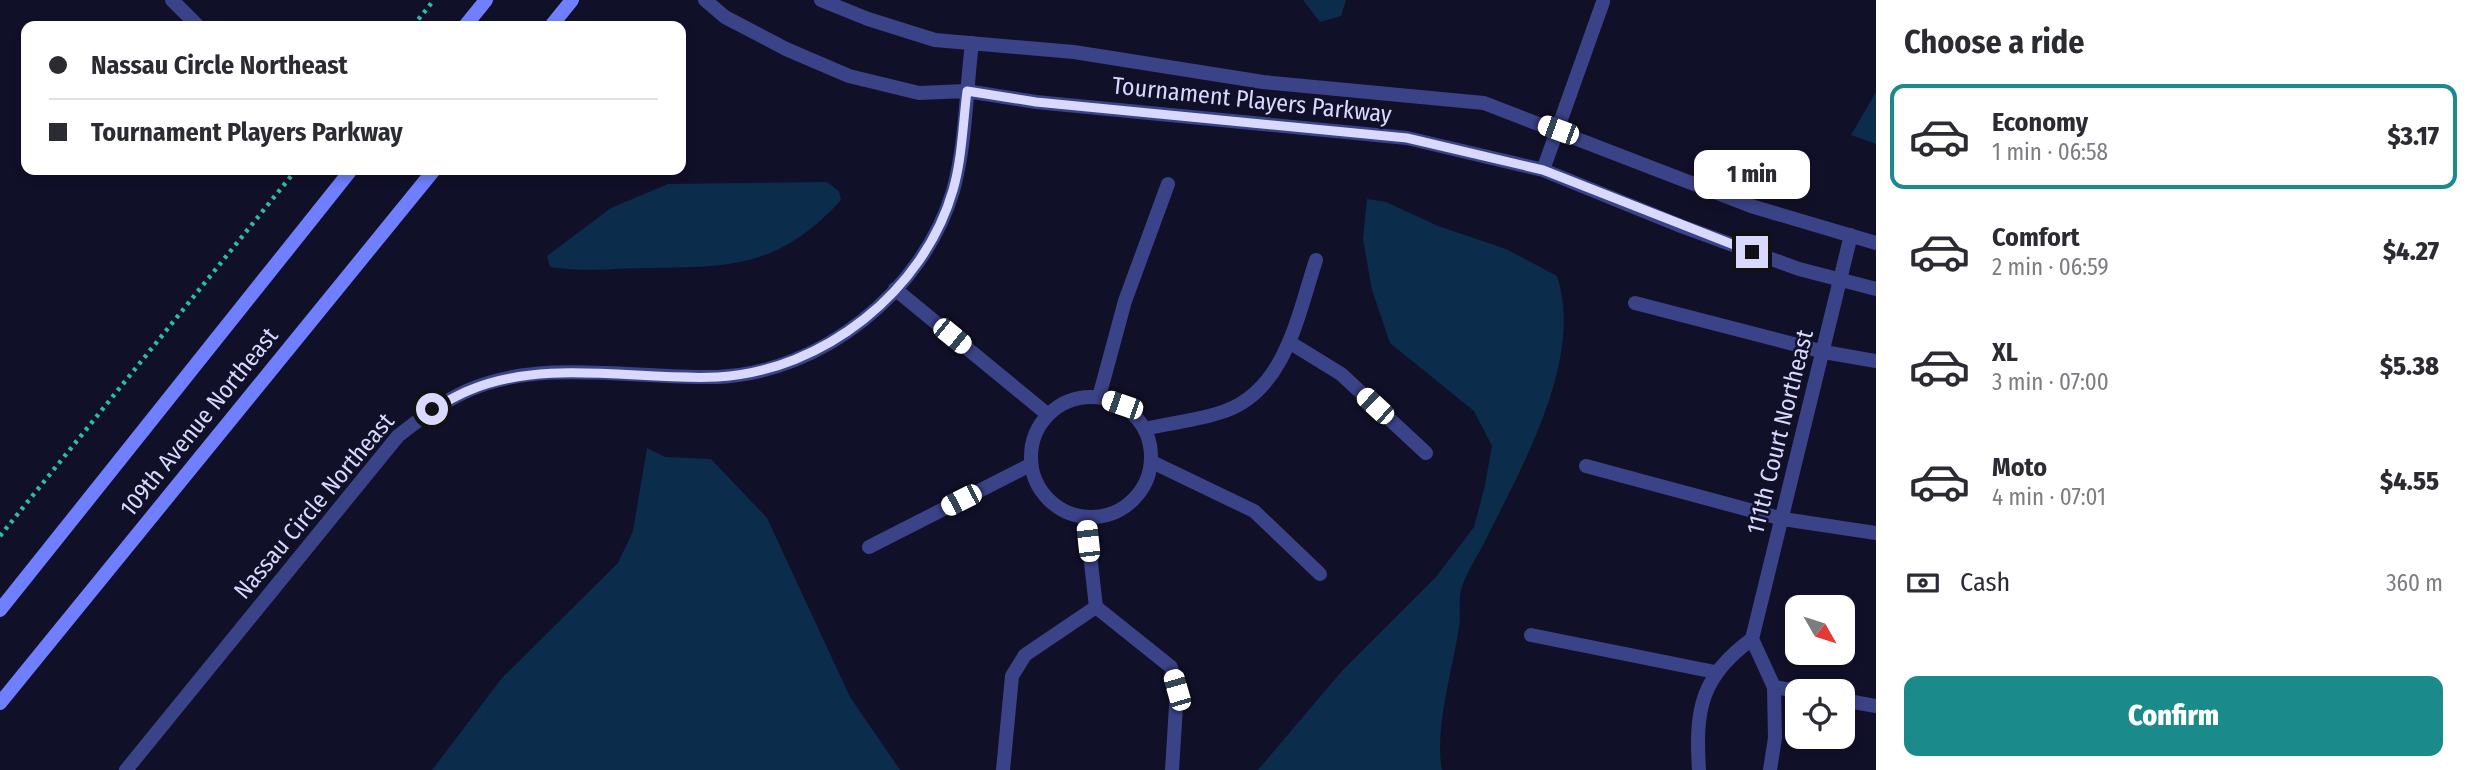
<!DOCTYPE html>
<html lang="en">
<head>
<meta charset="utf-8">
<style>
  :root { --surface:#fff; --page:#f7f7f7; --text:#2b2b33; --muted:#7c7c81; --line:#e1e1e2; --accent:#1a8a8b }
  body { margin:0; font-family:"Fira Sans Condensed",sans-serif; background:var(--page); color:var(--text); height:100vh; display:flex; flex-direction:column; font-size:26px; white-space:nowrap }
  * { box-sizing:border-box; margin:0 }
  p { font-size:23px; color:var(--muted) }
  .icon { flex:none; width:38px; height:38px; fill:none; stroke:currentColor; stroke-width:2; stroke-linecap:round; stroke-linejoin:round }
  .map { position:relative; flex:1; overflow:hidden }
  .sheet { display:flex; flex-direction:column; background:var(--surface); width:595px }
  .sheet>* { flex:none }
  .hud { position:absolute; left:21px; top:21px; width:665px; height:154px; border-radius:14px; box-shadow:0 4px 10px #0003; display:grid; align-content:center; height:154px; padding:0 28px; background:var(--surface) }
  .needle { width:46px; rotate:129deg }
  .tools { position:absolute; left:1785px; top:595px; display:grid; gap:14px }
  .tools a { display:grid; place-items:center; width:70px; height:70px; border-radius:14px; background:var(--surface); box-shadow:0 4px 10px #0003; font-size:35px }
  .end { position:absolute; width:32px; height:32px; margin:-16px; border:9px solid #d9d9ff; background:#111; box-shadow:0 0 0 4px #111 }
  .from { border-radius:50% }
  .bubble { position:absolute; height:49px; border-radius:14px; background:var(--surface); box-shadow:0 4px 10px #0003; font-size:23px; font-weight:800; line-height:49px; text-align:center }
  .car { position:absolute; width:21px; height:42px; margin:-21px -10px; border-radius:9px; box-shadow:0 0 5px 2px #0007; background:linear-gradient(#fff 24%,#345 0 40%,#fff 0 76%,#345 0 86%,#fff 0) }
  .hud b { display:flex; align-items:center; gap:24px; height:66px; font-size:26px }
  .hud b+b { border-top:2px solid var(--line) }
  .hud i { width:18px; height:18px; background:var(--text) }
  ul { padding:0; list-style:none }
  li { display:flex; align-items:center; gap:21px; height:105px; margin:0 14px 10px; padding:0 14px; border:4px solid transparent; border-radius:14px }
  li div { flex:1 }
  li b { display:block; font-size:26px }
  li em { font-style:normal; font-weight:800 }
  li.selected { border-color:var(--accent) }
  li>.icon { width:63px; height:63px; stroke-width:1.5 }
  h2 { padding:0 28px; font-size:32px; line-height:84px }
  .pay { display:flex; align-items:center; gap:18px; height:77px; padding:0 28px; font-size:26px }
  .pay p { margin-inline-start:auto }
  .cta { display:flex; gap:14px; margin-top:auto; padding:14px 28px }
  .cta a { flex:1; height:80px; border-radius:14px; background:var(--accent); color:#fff; font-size:28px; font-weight:800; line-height:80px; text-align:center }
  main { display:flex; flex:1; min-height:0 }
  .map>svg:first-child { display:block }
  .water { fill:#0c2c4c }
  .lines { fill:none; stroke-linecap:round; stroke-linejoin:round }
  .path { stroke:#30bca1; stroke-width:4.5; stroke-dasharray:3.5 5; stroke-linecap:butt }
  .service { stroke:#3b4388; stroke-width:14 }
  .minor { stroke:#3b4388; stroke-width:14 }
  .secondary { stroke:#707fff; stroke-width:14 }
  .route { stroke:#d9d9ff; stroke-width:9 }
  .labels { text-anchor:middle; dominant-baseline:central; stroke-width:5; stroke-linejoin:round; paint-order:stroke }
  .street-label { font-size:24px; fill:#d9d9ff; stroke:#111029 }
</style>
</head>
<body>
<main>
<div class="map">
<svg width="1876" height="770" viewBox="0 0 1876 770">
  <rect width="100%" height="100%" fill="#111029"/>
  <path class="water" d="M 1303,0 L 1346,0 L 1341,16 L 1320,22 Z
    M 1876,92 L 1876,144 L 1851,135 Z
    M 827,182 L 839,191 L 841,200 C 778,269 729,267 641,268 C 607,269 586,272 550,267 L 547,256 L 611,208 L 668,184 Z
    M 1367,199 L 1386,202 L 1438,226 L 1506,249 L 1557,276 C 1584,358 1523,465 1487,537 C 1479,554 1466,572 1461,590 C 1458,602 1461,615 1459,627 C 1453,668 1434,730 1442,770 L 1258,770 L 1342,671 L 1436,577 L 1474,527 L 1485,485 L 1492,446 L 1474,411 L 1390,343 L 1372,290 L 1363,239 Z
    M 647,448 L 665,457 L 711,459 L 767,518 L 850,697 L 900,770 L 432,770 L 502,678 L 618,563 L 633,531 Z"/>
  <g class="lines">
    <path class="path" d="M 413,26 L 434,0
      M 0,536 L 296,170"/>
    <path class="service" d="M 172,0 L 198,26
      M 1635,303 L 1824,352 L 1876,361
      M 1289,342 L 1341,374 L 1426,453
      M 1099,397 L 1125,301 L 1168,184
      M 1145,429 C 1171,423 1200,420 1225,411 C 1286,389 1298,314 1316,260
      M 1152,462 L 1254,511 L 1320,574
      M 1586,466 L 1783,519 L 1876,533
      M 1086,519 L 1096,607 L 1171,667 L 1177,690 L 1172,770
      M 869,547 L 1030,465
      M 1531,635 L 1715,672
      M 1774,687 L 1797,691
      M 1843,700 L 1876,706
      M 1003,770 L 1012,676 L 1025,655 L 1096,607"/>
    <path class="minor" d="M 705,0 L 725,17 L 786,49 L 849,76 L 919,93 L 966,91 L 1036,102 L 1407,138 L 1543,170 L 1681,226 L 1799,269 L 1876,289
      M 821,0 L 868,19 L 935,40 L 1074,52 L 1263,82 L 1484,103 L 1751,206 L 1876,243
      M 1543,170 L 1603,2
      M 895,289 L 1047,414
      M1031 457a60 60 0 1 1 120 0a60 60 0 1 1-120 0Z
      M 1752,639 L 1851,235
      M 1752,639 L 1774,687 L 1775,738 L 1770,770
      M 126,770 L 398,436 C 421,418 442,402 469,390 C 541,358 640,379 717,377 C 822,373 923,291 953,191 C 966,144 966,91 972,43
      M 1699,770 C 1695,709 1701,676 1752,639"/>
    <path class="secondary" d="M 465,26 L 486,0
      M 551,26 L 572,0
      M 0,610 L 351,170
      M 0,703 L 434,170"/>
  </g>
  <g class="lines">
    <path class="route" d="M 432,409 C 445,403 457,395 470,390 C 547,358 637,381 718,377 C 823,371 924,291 953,190 C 962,159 963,123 967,91 L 1036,102 L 1407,138 L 1543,170 L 1752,252"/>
  </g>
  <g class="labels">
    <g class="street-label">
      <text transform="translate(1252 100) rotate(6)">Tournament Players Parkway</text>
      <text transform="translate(199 422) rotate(-51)">109th Avenue Northeast</text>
      <text transform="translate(1780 432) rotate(-76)">111th Court Northeast</text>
      <text transform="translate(314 506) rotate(-50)">Nassau Circle Northeast</text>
    </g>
  </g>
</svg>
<div class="tools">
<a><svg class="needle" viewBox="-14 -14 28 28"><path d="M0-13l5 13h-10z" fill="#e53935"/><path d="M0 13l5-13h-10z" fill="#7c7c81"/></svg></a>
<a><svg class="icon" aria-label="locate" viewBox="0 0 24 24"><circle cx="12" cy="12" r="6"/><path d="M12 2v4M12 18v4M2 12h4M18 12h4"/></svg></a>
</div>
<i class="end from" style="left:432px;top:409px"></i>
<i class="end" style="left:1752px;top:252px"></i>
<div class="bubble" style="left:1694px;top:150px;width:116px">1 min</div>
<i class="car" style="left:1558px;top:130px;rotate:290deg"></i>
<i class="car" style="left:952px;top:336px;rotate:129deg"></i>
<i class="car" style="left:1122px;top:405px;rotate:289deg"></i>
<i class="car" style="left:1375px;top:406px;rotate:313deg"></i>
<i class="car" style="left:961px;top:500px;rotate:243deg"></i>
<i class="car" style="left:1088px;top:541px;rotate:354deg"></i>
<i class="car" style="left:1177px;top:690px;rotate:344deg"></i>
<div class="hud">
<b><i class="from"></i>Nassau Circle Northeast</b>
<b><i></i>Tournament Players Parkway</b>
</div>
</div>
<section class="sheet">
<h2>Choose a ride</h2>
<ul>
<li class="selected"><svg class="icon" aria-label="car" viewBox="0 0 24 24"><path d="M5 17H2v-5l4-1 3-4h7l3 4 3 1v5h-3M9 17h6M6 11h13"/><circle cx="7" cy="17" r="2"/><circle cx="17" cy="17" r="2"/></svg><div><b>Economy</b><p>1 min · 06:58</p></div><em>$3.17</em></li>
<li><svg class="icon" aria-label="car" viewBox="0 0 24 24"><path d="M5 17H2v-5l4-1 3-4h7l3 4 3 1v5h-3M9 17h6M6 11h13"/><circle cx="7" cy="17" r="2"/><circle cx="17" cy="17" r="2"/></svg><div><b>Comfort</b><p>2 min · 06:59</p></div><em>$4.27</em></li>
<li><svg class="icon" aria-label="car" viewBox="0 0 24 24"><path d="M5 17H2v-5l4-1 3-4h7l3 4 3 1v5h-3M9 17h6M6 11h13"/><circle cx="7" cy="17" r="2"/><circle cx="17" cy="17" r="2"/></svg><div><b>XL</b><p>3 min · 07:00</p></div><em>$5.38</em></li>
<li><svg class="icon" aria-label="car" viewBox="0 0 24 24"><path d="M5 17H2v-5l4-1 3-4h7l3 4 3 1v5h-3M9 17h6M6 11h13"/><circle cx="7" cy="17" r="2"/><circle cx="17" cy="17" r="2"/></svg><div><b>Moto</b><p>4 min · 07:01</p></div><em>$4.55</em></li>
</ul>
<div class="pay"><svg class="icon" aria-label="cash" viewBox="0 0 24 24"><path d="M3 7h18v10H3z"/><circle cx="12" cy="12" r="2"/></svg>Cash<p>360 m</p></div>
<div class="cta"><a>Confirm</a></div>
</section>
</main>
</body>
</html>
